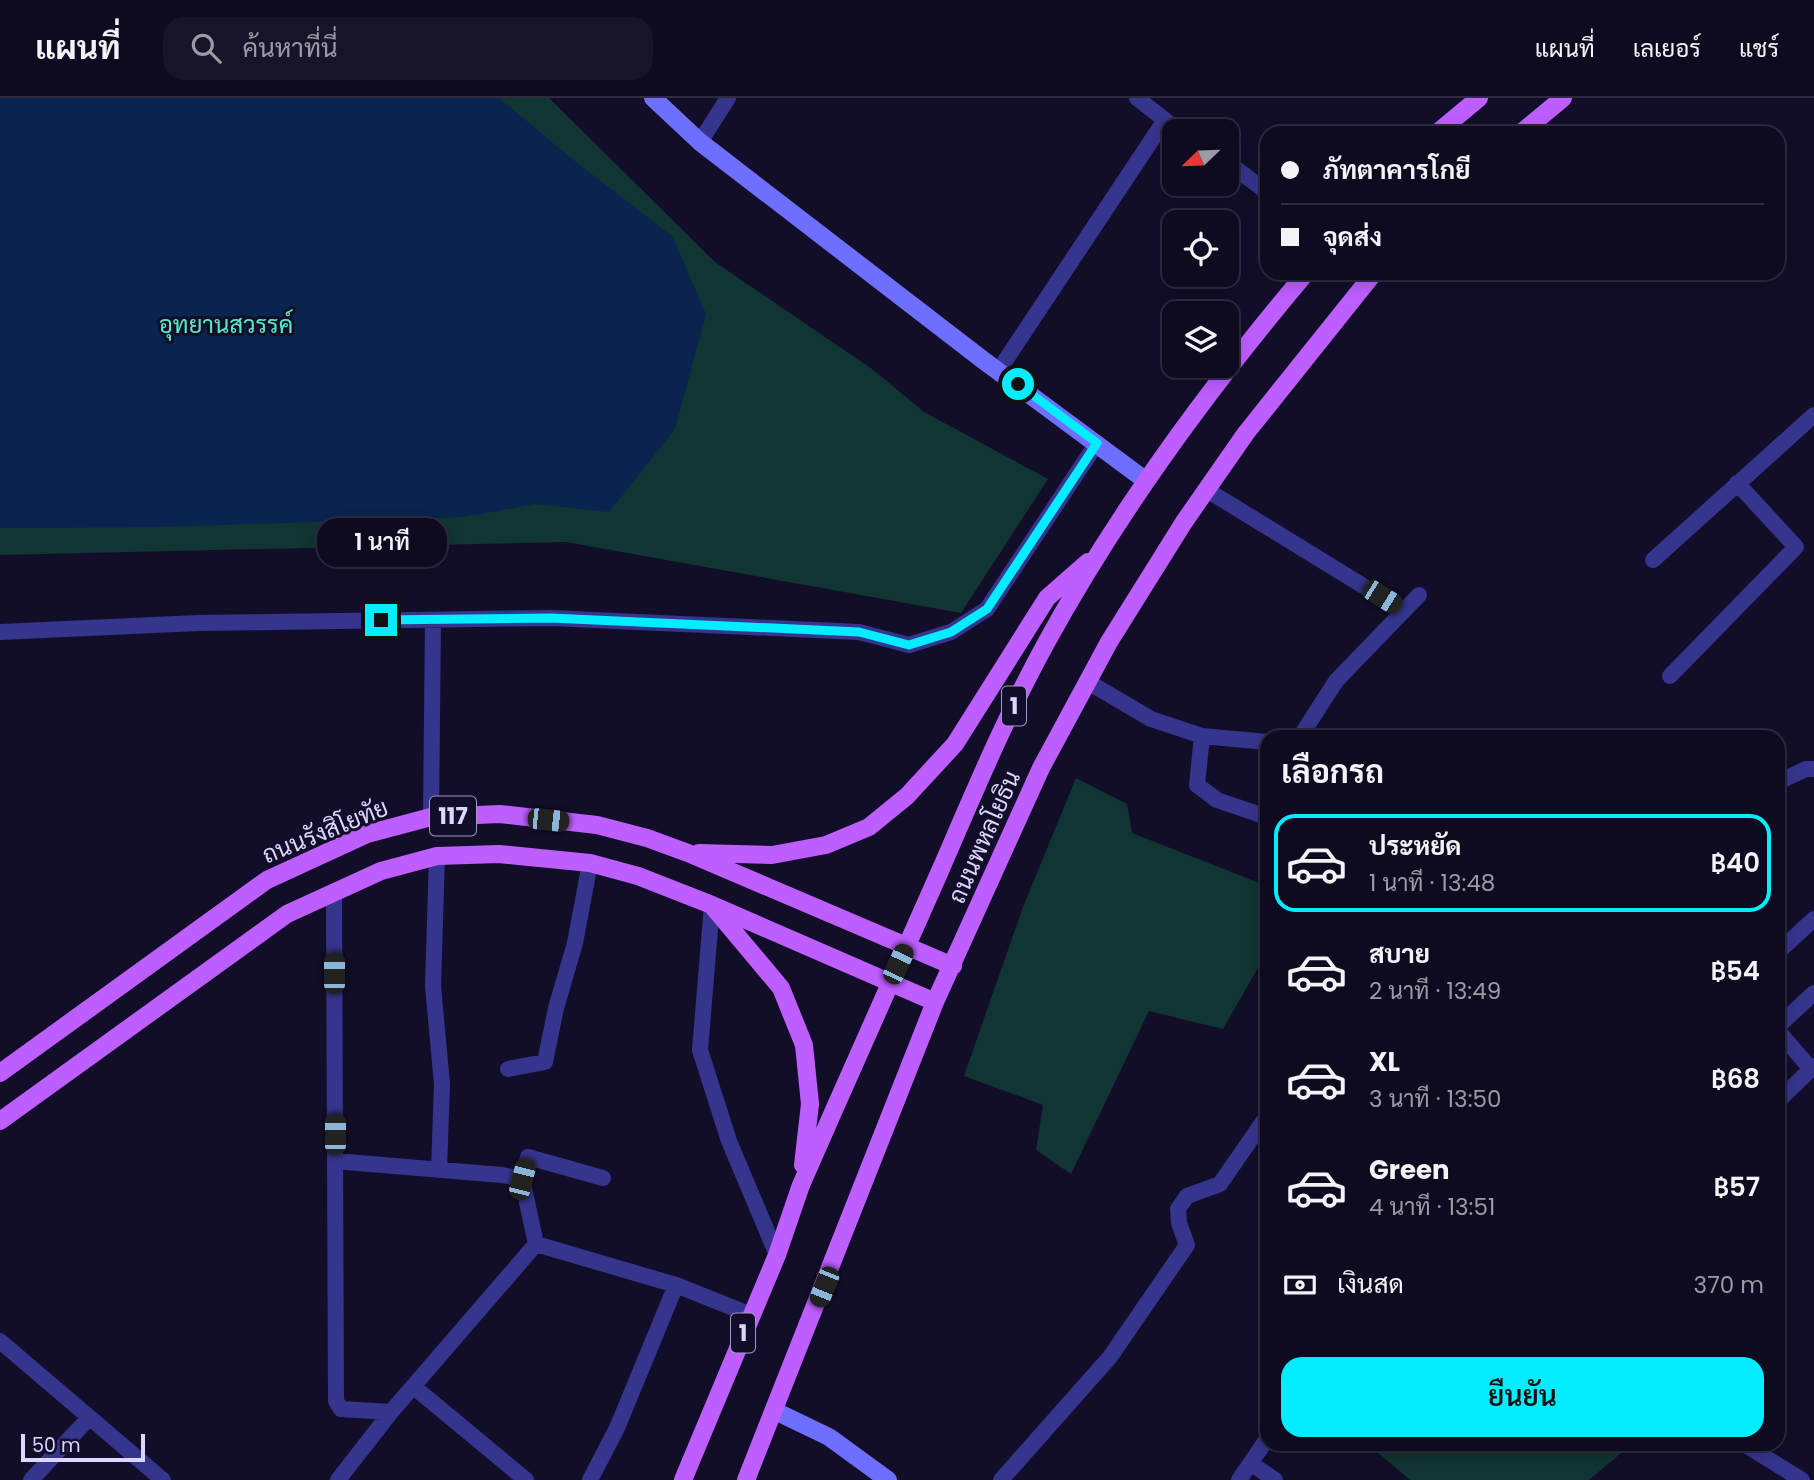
<!DOCTYPE html>
<html lang="th">
<head>
<meta charset="utf-8">
<style>
  :root { --surface:#0e0a20; --page:#171329; --text:#f1f3f6; --muted:#9b9aa5; --line:#2e2b3e; --accent:#03edff }
  body { margin:0; font-family:Poppins,Sarabun,sans-serif; background:var(--page); color:var(--text); height:100vh; display:flex; flex-direction:column; font-size:26px; white-space:nowrap }
  * { box-sizing:border-box; margin:0 }
  p { font-size:23px; color:var(--muted) }
  .icon { flex:none; width:38px; height:38px; fill:none; stroke:currentColor; stroke-width:2; stroke-linecap:round; stroke-linejoin:round }
  .map { position:relative; flex:1; overflow:hidden }
  .details { position:absolute; left:1260px; top:632px; width:525px; height:721px; display:flex; flex-direction:column; background:var(--surface); border-radius:21px; box-shadow:0 4px 18px #0003,0 0 0 2px var(--line) }
  .details>* { flex:none }
  .banner { position:absolute; left:1260px; top:28px; width:525px; height:154px; border-radius:21px; box-shadow:0 4px 18px #0003,0 0 0 2px var(--line); display:grid; align-content:center; height:154px; padding:0 21px; background:var(--surface) }
  .needle { width:46px; rotate:247deg }
  .buttons { position:absolute; left:1162px; top:21px; display:grid; gap:14px }
  .buttons a { display:grid; place-items:center; width:77px; height:77px; border-radius:14px; background:var(--surface); box-shadow:0 4px 18px #0003,0 0 0 2px var(--line); font-size:35px }
  .scale { position:absolute; left:21px; bottom:18px; width:124px; box-sizing:border-box; padding-left:7px; border:4px solid #dbd7ff; border-top:0; font-size:19px; line-height:24px; white-space:nowrap; color:#dbd7ff; -webkit-text-stroke:5px #120e2a; paint-order:stroke }
  .end { position:absolute; width:32px; height:32px; margin:-16px; border:9px solid #03edff; background:#111; box-shadow:0 0 0 4px #111 }
  .from { border-radius:50% }
  .bubble { position:absolute; height:49px; border-radius:21px; background:var(--surface); box-shadow:0 4px 18px #0003,0 0 0 2px var(--line); font-size:23px; font-weight:600; line-height:49px; text-align:center }
  .car { position:absolute; width:21px; height:42px; margin:-21px -10px; border-radius:9px; box-shadow:0 0 5px 2px #0007; background:linear-gradient(#222 24%,#8ab4d8 0 40%,#222 0 76%,#8ab4d8 0 86%,#222 0) }
  .banner b { display:flex; align-items:center; gap:24px; height:66px; font-size:26px }
  .banner b+b { border-top:2px solid var(--line) }
  .banner i { width:18px; height:18px; background:var(--text) }
  ul { padding:0; list-style:none }
  li { display:flex; align-items:center; gap:21px; height:98px; margin:0 14px 10px; padding:0 7px; border:4px solid transparent; border-radius:21px }
  li div { flex:1 }
  li b { display:block; font-size:26px }
  li em { font-style:normal; font-weight:600 }
  li.on { border-color:var(--accent) }
  li>.icon { width:63px; height:63px; stroke-width:1.5 }
  h2 { padding:0 21px; font-size:32px; line-height:84px }
  .pay { display:flex; align-items:center; gap:18px; height:77px; padding:0 21px; font-size:26px }
  .pay p { margin-inline-start:auto }
  .cta { display:flex; gap:14px; margin-top:auto; padding:14px 21px }
  .cta a { flex:1; height:80px; border-radius:21px; background:var(--accent); color:#111; font-size:28px; font-weight:600; line-height:80px; text-align:center }
  header { display:flex; align-items:center; gap:42px; box-sizing:border-box; height:98px; padding:0 35px; background:var(--surface); border-bottom:2px solid var(--line) }
  header strong { font-size:33px }
  nav { display:flex; gap:38px; margin-inline-start:auto; font-size:24px }
  .search { width:490px; height:63px; background:var(--page); display:flex; align-items:center; gap:18px; box-sizing:border-box; padding:0 24px; border-radius:21px; color:var(--muted); font-size:26px }
  .map>svg:first-child { display:block }
  .green { fill:#113532 }
  .water { fill:#08244f }
  .lines { fill:none; stroke-linecap:round; stroke-linejoin:round }
  .street { stroke:#36358d; stroke-width:16 }
  .secondary { stroke:#6e6fff; stroke-width:18 }
  .primary { stroke:#be5eff; stroke-width:18 }
  .route { stroke:#03edff; stroke-width:9 }
  .labels { text-anchor:middle; dominant-baseline:central; stroke-width:6; stroke-linejoin:round; paint-order:stroke }
  .shield { fill:#120e2a; stroke:#9f9bbf; stroke-width:2 }
  .shield-label { font-size:23px; font-weight:bold; fill:#dbd7ff }
  .park-label { font-size:24px; fill:#58eac1; stroke:#120e2a }
  .street-label { font-size:24px; fill:#dbd7ff; stroke:#120e2a }
</style>
</head>
<body>
<header>
<strong>แผนที่</strong>
<div class="search"><svg class="icon" aria-label="search" viewBox="0 0 24 24"><circle cx="10" cy="10" r="6"/><path d="M15 15l6 6"/></svg>ค้นหาที่นี่</div>
<nav><a>แผนที่</a><a>เลเยอร์</a><a>แชร์</a></nav>
</header>
<div class="map">
<svg width="1814" height="1382" viewBox="0 0 1814 1382">
  <rect width="100%" height="100%" fill="#120e2a"/>
  <path class="green" d="M 0,0 L 549,0 L 715,164 L 872,271 L 924,314 L 1048,381 L 961,515 L 566,444 L 0,457 Z
    M 1076,680 L 1127,706 L 1132,735 L 1267,788 L 1267,854 L 1223,931 L 1149,913 L 1071,1076 L 1036,1052 L 1043,1007 L 964,978 L 1023,809 Z
    M 1379,1346 L 1632,1346 L 1589,1382 L 1410,1382 L 1376,1353 Z"/>
  <path class="water" d="M 0,0 L 499,0 L 572,61 L 672,138 L 706,216 L 675,331 L 609,414 L 535,406 L 463,419 L 161,429 L 0,430 Z"/>
  <g class="lines">
    <path class="street" d="M 1137,0 L 1179,33
      M 700,44 L 728,0
      M 1227,64 L 1267,94
      M 999,272 L 1165,22
      M 1207,392 L 1404,513
      M 1653,462 L 1814,317
      M 0,534 L 198,525 L 551,520 L 859,534 L 909,547 L 951,534 L 987,511 L 1097,345
      M 1670,578 L 1796,449 L 1737,385
      M 1088,584 L 1151,621 L 1202,638 L 1267,644
      M 1202,638 L 1197,687 L 1217,702 L 1267,719
      M 1300,639 L 1336,583 L 1419,497
      M 1778,684 L 1806,671 L 1814,671
      M 431,719 L 433,522
      M 437,758 L 433,888 L 442,986 L 439,1072
      M 334,794 L 336,1303 L 341,1311 L 391,1314
      M 712,807 L 700,952 L 729,1043 L 777,1157
      M 1778,854 L 1814,821
      M 1778,928 L 1814,895
      M 1778,933 L 1811,971
      M 508,971 L 545,964 L 556,910 L 575,845 L 590,765
      M 1778,1003 L 1814,968
      M 335,1063 L 502,1077 L 522,1081 L 536,1146
      M 522,1081 L 528,1059 L 603,1080
      M 0,1243 L 163,1382
      M 414,1289 L 526,1382
      M 1744,1346 L 1802,1382
      M 1252,1366 L 1275,1382
      M 31,1382 L 89,1320
      M 338,1382 L 391,1314 L 536,1146 L 676,1187 L 751,1217
      M 590,1382 L 617,1330 L 676,1187
      M 1001,1382 L 1110,1259 L 1187,1147 L 1179,1125 L 1178,1111 L 1187,1098 L 1220,1086 L 1267,1018
      M 1239,1382 L 1267,1341"/>
    <path class="secondary" d="M 653,0 L 700,44 L 983,262 L 1145,382
      M 775,1313 L 829,1339 L 888,1382"/>
    <path class="primary" d="M 1437,35 L 1479,0
      M 1521,35 L 1563,0
      M 699,755 L 772,757 L 826,747 L 869,729 L 907,698 L 955,646 L 1047,500 L 1088,464
      M 714,810 L 781,890 L 804,947 L 810,1006 L 803,1067
      M 0,975 L 267,782 L 367,736 L 431,719 L 500,716 L 597,727 L 647,740 L 688,755 L 953,868
      M 0,1023 L 287,816 L 381,773 L 437,758 L 499,756 L 590,765 L 638,778 L 712,807 L 935,904
      M 683,1382 L 777,1157 L 801,1087 C 847,982 894,877 940,773 C 973,697 1005,620 1045,547 C 1118,413 1208,291 1306,175
      M 746,1382 L 935,904 L 1041,670 L 1109,544 L 1184,424 L 1246,335 L 1374,175"/>
  </g>
  <g class="lines">
    <path class="route" d="M 381,522 L 551,520 L 859,534 L 909,547 L 951,534 L 987,511 L 1097,345 L 1018,286"/>
  </g>
  <g class="labels">
    <g class="shield">
      <rect x="1002" y="588.5" width="24" height="39" rx="5"/>
      <rect x="430" y="698.5" width="46" height="39" rx="5"/>
      <rect x="731" y="1215.5" width="24" height="39" rx="5"/>
    </g>
    <g class="shield-label">
      <text x="1014" y="608">1</text>
      <text x="453" y="718">117</text>
      <text x="743" y="1235">1</text>
    </g>
    <g class="park-label">
      <text x="226" y="226">อุทยานสวรรค์</text>
    </g>
    <g class="street-label">
      <text transform="translate(325 733) rotate(-22)">ถนนรังสิโยทัย</text>
      <text transform="translate(984 739) rotate(-66)">ถนนพหลโยธิน</text>
    </g>
  </g>
</svg>
<div class="buttons">
<a><svg class="needle" viewBox="-14 -14 28 28"><path d="M0-13l5 13h-10z" fill="#e53935"/><path d="M0 13l5-13h-10z" fill="#9b9aa5"/></svg></a>
<a><svg class="icon" aria-label="locate" viewBox="0 0 24 24"><circle cx="12" cy="12" r="6"/><path d="M12 2v4M12 18v4M2 12h4M18 12h4"/></svg></a>
<a><svg class="icon" aria-label="layers" viewBox="0 0 24 24"><path d="M12 4l9 5-9 5-9-5zM3 14l9 5 9-5"/></svg></a>
</div>
<div class="scale">50 m</div>
<i class="end from" style="left:1018px;top:286px"></i>
<i class="end" style="left:381px;top:522px"></i>
<div class="bubble" style="left:317px;top:420px;width:130px">1 นาที</div>
<i class="car" style="left:1382px;top:499px;rotate:122deg"></i>
<i class="car" style="left:548px;top:722px;rotate:96deg"></i>
<i class="car" style="left:898px;top:866px;rotate:25deg"></i>
<i class="car" style="left:334px;top:875px;rotate:0deg"></i>
<i class="car" style="left:335px;top:1036px;rotate:0deg"></i>
<i class="car" style="left:522px;top:1081px;rotate:14deg"></i>
<i class="car" style="left:824px;top:1189px;rotate:202deg"></i>
<div class="banner">
<b><i class="from"></i>ภัทตาคารโกยี</b>
<b><i></i>จุดส่ง</b>
</div>
<section class="details">
<h2>เลือกรถ</h2>
<ul>
<li class="on"><svg class="icon" aria-label="car" viewBox="0 0 24 24"><path d="M5 17H2v-5l4-1 3-4h7l3 4 3 1v5h-3M9 17h6M6 11h13"/><circle cx="7" cy="17" r="2"/><circle cx="17" cy="17" r="2"/></svg><div><b>ประหยัด</b><p>1 นาที · 13:48</p></div><em>฿40</em></li>
<li><svg class="icon" aria-label="car" viewBox="0 0 24 24"><path d="M5 17H2v-5l4-1 3-4h7l3 4 3 1v5h-3M9 17h6M6 11h13"/><circle cx="7" cy="17" r="2"/><circle cx="17" cy="17" r="2"/></svg><div><b>สบาย</b><p>2 นาที · 13:49</p></div><em>฿54</em></li>
<li><svg class="icon" aria-label="car" viewBox="0 0 24 24"><path d="M5 17H2v-5l4-1 3-4h7l3 4 3 1v5h-3M9 17h6M6 11h13"/><circle cx="7" cy="17" r="2"/><circle cx="17" cy="17" r="2"/></svg><div><b>XL</b><p>3 นาที · 13:50</p></div><em>฿68</em></li>
<li><svg class="icon" aria-label="car" viewBox="0 0 24 24"><path d="M5 17H2v-5l4-1 3-4h7l3 4 3 1v5h-3M9 17h6M6 11h13"/><circle cx="7" cy="17" r="2"/><circle cx="17" cy="17" r="2"/></svg><div><b>Green</b><p>4 นาที · 13:51</p></div><em>฿57</em></li>
</ul>
<div class="pay"><svg class="icon" aria-label="cash" viewBox="0 0 24 24"><path d="M3 7h18v10H3z"/><circle cx="12" cy="12" r="2"/></svg>เงินสด<p>370 m</p></div>
<div class="cta"><a>ยืนยัน</a></div>
</section>
</div>
</body>
</html>
